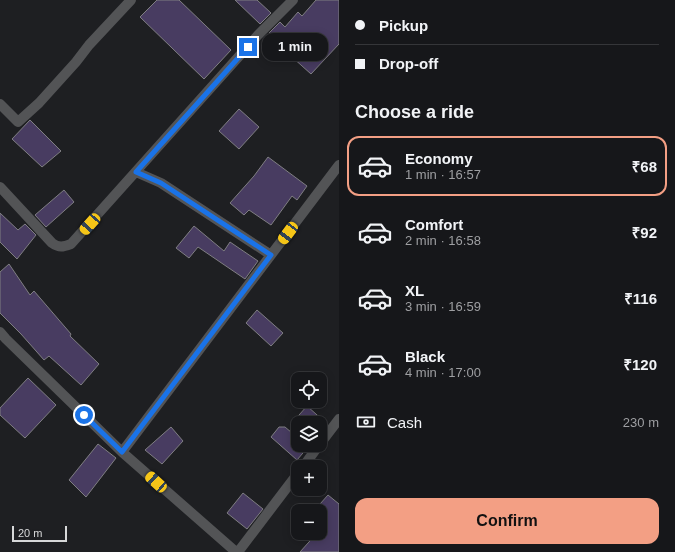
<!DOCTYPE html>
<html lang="en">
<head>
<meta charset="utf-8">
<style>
  :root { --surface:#16171a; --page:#1f2023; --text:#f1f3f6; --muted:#9e9fa2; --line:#353639; --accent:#f39f84 }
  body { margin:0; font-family:Helvetica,sans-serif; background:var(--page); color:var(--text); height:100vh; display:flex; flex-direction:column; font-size:15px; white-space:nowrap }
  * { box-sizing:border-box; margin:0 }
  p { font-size:13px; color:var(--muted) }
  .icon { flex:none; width:22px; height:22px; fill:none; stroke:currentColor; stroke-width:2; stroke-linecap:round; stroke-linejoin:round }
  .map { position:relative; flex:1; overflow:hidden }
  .drawer { display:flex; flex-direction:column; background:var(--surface); width:336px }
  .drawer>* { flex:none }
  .hud { display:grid; align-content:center; height:88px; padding:0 16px; background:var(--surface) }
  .tools { position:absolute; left:291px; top:372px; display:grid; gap:8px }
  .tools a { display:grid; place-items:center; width:36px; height:36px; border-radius:8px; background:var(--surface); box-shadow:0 2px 10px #0003,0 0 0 1px var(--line); font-size:20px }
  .scale { position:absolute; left:12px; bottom:10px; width:55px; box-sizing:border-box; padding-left:4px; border:2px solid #d7d8d9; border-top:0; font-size:11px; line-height:14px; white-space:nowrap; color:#d7d8d9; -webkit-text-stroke:3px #1e1f22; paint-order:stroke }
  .end { position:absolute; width:18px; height:18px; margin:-9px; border:5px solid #1a73e8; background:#fff; box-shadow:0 0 0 2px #fff }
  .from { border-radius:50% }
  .bubble { position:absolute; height:28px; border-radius:12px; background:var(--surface); box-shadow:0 2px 10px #0003,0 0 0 1px var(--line); font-size:13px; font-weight:700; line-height:28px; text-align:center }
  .car { position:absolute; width:12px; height:24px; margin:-12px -6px; border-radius:5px; box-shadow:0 0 3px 1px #0007; background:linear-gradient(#f5c518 24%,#345 0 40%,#f5c518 0 76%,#345 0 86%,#f5c518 0) }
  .hud b { display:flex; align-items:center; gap:14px; height:38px; font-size:15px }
  .hud b+b { border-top:1px solid var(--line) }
  .hud i { width:10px; height:10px; background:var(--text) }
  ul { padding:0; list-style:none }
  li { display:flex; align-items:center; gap:12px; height:60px; margin:0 8px 6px; padding:0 8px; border:2px solid transparent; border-radius:12px }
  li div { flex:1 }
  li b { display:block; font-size:15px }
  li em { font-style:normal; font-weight:700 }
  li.current { border-color:var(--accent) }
  li>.icon { width:36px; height:36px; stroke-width:1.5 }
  h2 { padding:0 16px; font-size:18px; line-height:48px }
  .pay { display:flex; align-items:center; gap:10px; height:44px; padding:0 16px; font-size:15px }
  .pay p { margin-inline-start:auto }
  .action { display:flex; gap:8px; margin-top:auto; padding:8px 16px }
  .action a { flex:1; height:46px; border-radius:12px; background:var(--accent); color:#111; font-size:16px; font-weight:700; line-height:46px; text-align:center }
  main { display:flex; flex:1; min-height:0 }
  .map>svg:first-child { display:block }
  .building { fill:#483c61; stroke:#7f7e82 }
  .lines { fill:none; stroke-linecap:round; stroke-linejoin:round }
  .minor { stroke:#535456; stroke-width:10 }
  .route { stroke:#1a73e8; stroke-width:5 }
</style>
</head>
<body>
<main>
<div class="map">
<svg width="339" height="552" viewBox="0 0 339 552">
  <rect width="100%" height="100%" fill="#1e1f22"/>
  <path class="building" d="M 157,0 L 179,0 L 231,50 L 204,79 L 140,17 Z
    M 235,0 L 257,0 L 271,13 L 260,24 Z
    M 316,0 L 339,0 L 339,44 L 311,74 L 273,40 L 274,38 L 269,33 L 280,22 L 285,27 L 298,12 L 302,16 Z
    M 239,109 L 259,127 L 239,149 L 219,131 Z
    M 30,120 L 61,151 L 42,167 L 12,139 Z
    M 268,157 L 307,186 L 297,200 L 292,196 L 271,225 L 249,210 L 244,215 L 230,203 L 254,176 Z
    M 64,190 L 74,202 L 46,227 L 35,215 Z
    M 0,213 L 18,230 L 25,224 L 36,235 L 17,259 L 0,242 Z
    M 194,226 L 224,251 L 230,242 L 258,261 L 245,279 L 198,247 L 189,258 L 176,248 Z
    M 9,264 L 30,295 L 34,291 L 71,334 L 70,336 L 99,364 L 81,385 L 49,356 L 44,360 L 21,334 L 0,313 L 0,272 Z
    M 257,310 L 283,333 L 271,346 L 246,323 Z
    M 28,378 L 56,405 L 25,438 L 0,415 L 0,408 Z
    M 307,406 L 326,423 L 292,423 Z
    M 171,427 L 183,441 L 162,464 L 145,450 Z
    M 279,427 L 285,427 L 298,438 L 298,445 L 306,445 L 308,447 L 297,460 L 271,437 Z
    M 98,444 L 116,458 L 86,497 L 69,480 Z
    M 243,493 L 263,509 L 247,529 L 227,513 Z
    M 328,495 L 339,504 L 339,552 L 300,552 L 317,533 L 320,533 L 320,504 Z"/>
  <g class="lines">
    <path class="minor" d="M 0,104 L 18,122 L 39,103 L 76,62 L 89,45 L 131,0
      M 136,172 L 161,183 L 271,255
      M 0,187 L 52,243 C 59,248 63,247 71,244 L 258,35 L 293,0
      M 0,332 L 6,339 L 122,452 L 236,552
      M 320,444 L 339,419
      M 122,452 L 339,165
      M 303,467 L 319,445
      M 238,552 L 298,473"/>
  </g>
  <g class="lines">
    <path class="route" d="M 84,415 L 122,452 L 271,255 L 161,183 L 136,172 L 248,47"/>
  </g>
</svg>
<div class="tools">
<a><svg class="icon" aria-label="locate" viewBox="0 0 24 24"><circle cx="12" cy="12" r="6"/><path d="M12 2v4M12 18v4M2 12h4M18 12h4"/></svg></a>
<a><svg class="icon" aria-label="layers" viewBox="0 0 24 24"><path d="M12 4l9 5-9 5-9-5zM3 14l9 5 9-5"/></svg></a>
<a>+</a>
<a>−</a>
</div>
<div class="scale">20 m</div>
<i class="end from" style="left:84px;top:415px"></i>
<i class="end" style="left:248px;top:47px"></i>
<div class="bubble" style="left:262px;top:33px;width:66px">1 min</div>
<i class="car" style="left:90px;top:224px;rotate:222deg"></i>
<i class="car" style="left:288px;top:233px;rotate:217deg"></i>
<i class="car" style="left:156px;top:482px;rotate:312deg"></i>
</div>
<section class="drawer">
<div class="hud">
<b><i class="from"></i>Pickup</b>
<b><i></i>Drop-off</b>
</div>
<h2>Choose a ride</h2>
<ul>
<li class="current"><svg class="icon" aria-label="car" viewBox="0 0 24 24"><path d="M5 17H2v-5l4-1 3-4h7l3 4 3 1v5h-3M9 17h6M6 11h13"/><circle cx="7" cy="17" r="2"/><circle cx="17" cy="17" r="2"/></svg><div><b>Economy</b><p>1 min · 16:57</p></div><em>₹68</em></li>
<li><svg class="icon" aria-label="car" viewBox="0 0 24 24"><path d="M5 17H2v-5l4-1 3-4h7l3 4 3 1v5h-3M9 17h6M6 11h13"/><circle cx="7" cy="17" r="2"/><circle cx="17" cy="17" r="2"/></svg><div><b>Comfort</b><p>2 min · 16:58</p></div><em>₹92</em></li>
<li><svg class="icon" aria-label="car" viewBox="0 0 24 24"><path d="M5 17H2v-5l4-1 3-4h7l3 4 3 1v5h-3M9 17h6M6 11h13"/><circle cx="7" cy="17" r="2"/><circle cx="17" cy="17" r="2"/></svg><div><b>XL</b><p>3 min · 16:59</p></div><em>₹116</em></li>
<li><svg class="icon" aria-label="car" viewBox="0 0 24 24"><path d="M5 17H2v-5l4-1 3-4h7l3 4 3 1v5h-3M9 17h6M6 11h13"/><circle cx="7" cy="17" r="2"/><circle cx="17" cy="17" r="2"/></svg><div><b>Black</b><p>4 min · 17:00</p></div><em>₹120</em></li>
</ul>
<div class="pay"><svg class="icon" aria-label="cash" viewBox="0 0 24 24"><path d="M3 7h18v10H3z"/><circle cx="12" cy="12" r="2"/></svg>Cash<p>230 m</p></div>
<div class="action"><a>Confirm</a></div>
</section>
</main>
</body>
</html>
